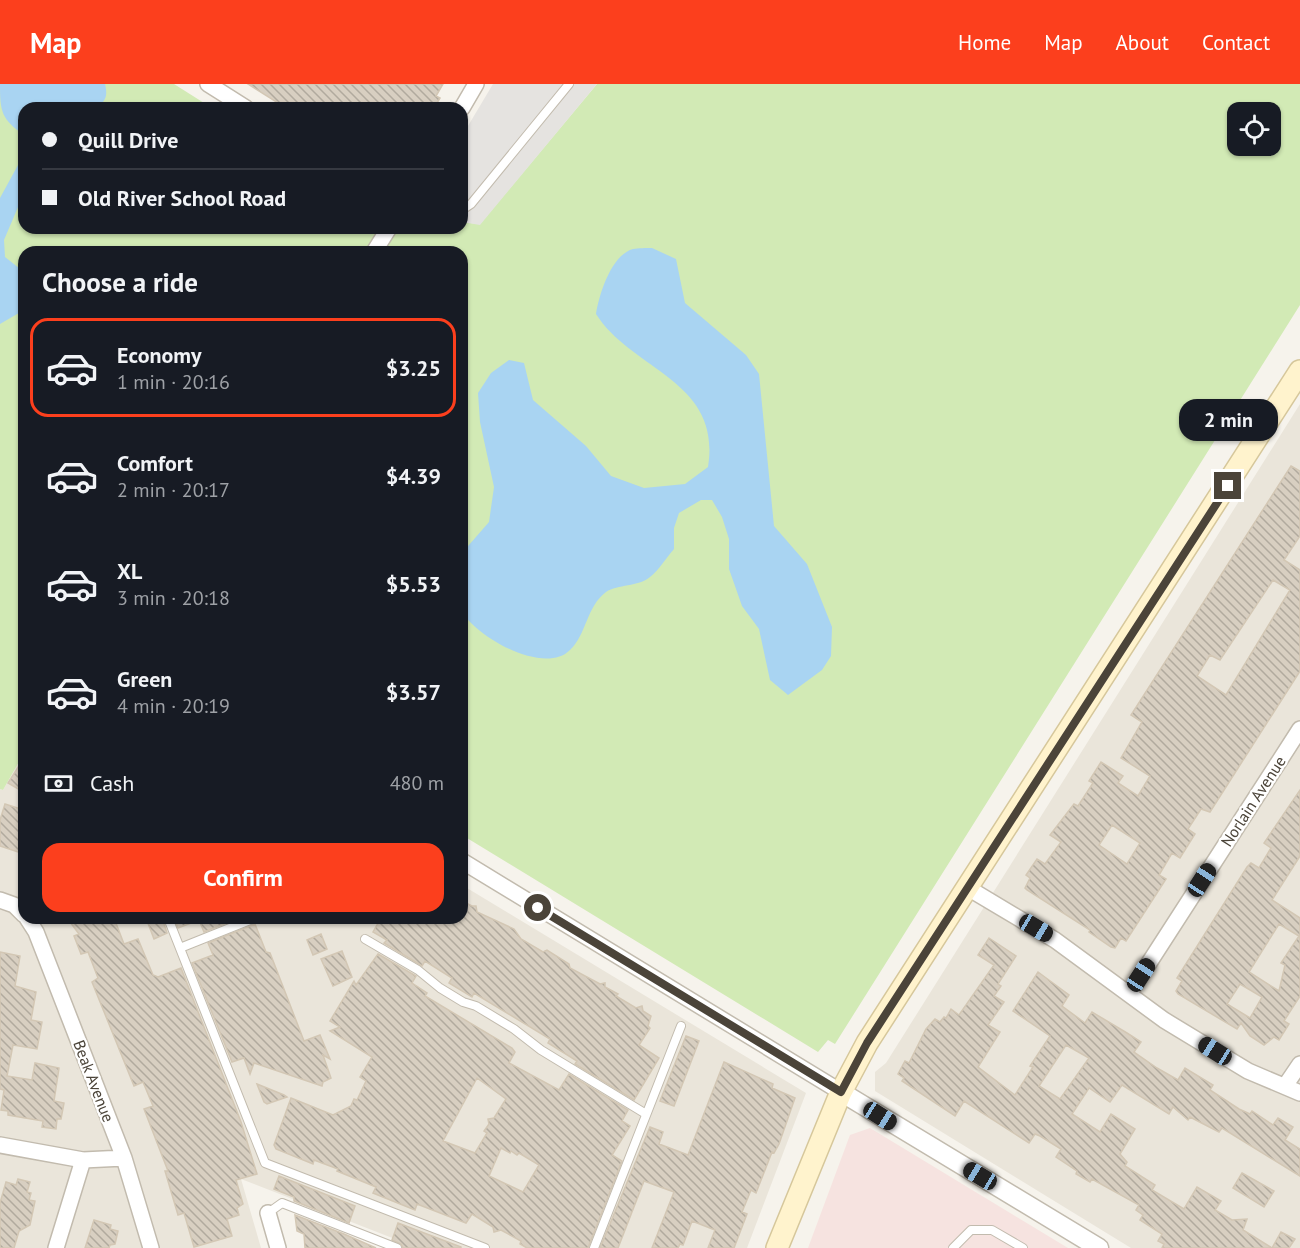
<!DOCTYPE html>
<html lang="en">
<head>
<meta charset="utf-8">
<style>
  :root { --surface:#171b24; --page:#242831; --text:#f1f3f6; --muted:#9ea1a6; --line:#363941; --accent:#fc3f1d }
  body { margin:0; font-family:"PT Sans",sans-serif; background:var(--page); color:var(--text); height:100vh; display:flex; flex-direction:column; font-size:22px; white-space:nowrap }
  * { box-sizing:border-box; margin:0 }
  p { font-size:20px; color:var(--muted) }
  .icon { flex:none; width:33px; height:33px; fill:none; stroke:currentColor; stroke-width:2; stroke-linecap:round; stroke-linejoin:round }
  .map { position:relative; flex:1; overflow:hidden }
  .panel { position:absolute; left:18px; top:162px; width:450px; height:678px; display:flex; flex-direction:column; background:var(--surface); border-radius:18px; box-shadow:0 2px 4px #0004 }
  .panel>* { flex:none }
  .top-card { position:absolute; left:18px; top:18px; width:450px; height:132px; border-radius:18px; box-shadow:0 2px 4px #0004; display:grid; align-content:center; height:132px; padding:0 24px; background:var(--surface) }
  .controls { position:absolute; left:1227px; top:18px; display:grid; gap:12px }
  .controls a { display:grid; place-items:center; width:54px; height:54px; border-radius:12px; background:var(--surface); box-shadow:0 2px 4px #0004; font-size:30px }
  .end { position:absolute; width:27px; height:27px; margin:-14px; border:8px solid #4b4439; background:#fff; box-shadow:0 0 0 3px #fff }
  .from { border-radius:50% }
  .bubble { position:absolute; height:42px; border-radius:18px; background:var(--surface); box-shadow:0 2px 4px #0004; font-size:20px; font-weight:700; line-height:42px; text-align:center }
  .car { position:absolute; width:18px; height:36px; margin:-18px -9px; border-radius:8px; box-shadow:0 0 4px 2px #0007; background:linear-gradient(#222 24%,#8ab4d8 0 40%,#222 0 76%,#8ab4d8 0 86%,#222 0) }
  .top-card b { display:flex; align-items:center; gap:21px; height:57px; font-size:22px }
  .top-card b+b { border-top:2px solid var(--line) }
  .top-card i { width:15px; height:15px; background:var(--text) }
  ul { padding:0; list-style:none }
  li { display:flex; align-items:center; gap:18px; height:99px; margin:0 12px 9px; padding:0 12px; border:3px solid transparent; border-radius:18px }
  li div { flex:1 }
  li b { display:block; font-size:22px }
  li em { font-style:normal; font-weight:700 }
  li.on { border-color:var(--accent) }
  li>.icon { width:54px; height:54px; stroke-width:1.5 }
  h2 { padding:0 24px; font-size:27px; line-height:72px }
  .pay { display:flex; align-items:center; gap:15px; height:66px; padding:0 24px; font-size:22px }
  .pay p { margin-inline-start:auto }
  .primary-button { display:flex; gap:12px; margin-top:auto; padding:12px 24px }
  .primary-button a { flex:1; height:69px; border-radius:18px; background:var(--accent); color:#fff; font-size:24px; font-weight:700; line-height:69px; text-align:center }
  header { display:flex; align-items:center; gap:36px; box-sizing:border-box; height:84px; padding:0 30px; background:var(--accent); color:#fff }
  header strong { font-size:28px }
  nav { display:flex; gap:33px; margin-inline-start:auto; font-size:21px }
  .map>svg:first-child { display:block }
  .residential { fill:#eae5da }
  .medical { fill:#f6e3e0 }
  .green { fill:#d2eab5; fill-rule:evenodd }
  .parking { fill:#e5e3e0 }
  .water { fill:#a9d4f2 }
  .building { fill:url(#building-back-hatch); stroke:#d3c7b4; stroke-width:1.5; fill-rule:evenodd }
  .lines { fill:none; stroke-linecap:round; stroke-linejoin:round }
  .service-casing { stroke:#c2bbae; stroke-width:10 }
  .minor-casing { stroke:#c2bbae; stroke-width:18 }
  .tertiary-casing { stroke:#c2bbae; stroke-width:21 }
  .secondary-casing { stroke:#d6c79b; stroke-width:24 }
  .service { stroke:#fff; stroke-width:8 }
  .minor { stroke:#fff; stroke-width:15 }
  .tertiary { stroke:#fff; stroke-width:18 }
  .secondary { stroke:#fff3cd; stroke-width:21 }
  .route { stroke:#4b4439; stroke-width:8 }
  .labels { text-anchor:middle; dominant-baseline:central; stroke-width:4.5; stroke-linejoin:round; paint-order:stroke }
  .street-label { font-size:16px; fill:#4b4439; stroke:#fff }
</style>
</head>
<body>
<header>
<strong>Map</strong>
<nav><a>Home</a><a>Map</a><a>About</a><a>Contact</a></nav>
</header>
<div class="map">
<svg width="1300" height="1164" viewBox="0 0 1300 1164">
  <defs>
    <pattern id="building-back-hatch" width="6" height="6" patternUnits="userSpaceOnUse" patternTransform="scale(1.5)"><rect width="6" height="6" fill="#d8cfc1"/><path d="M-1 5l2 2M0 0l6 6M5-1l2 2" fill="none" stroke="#b1aa9e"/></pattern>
  </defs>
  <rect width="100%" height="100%" fill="#f6f3ec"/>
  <path class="residential" d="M 1300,320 L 1300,1164 L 1131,1164 L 875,1007 L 875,988 L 886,979 Z
    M 24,669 L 24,834 L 462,834 L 462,801 L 806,1009 L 747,1164 L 418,1164 L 241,1095 L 261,1164 L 0,1164 L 0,705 L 3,706 Z"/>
  <path class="medical" d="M 870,1044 L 1068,1164 L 808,1164 L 850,1051 Z"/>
  <path class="green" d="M 0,0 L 174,0 L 212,24 L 24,24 L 24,144 L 462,144 L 462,138 L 480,140 L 597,0 L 1300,0 L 1300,221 L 835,960 L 828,956 L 818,968 L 462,751 L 462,168 L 24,168 L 24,669 L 3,706 L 0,705 ZM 1238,28 L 1270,28 L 1270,62 L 1238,62 Z"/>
  <path class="parking" d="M 493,0 L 597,0 L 480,141 L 462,138 L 462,52 Z"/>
  <path class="water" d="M 0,0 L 105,0 C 108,12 106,18 94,24 L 24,24 L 24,51 C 1,35 0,27 0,0 Z
    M 24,70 L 24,109 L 4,156 L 5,173 L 24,188 L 24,226 L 0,240 L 0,114 Z
    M 652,164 L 676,175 L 685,219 L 746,271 L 759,290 L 774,442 L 807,480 L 832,543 L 831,572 L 822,586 L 788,611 L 770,596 L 759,545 L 742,522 L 729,485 L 729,455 L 722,433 L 712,416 L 701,416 L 679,429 L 674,444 L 674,465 C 666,474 659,486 650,493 C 638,503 618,500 606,508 C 586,523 587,550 570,566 C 544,592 477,553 462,528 L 462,469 L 489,438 L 494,403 L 480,338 L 478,309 L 491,289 L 509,276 L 524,279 L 533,316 L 586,362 L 611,392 L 644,404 L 685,400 L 708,383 C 722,296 632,287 596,230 C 599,211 611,171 633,165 C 638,164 646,164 652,164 Z"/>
  <path class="building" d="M 248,0 L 443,0 L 436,12 L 440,14 L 434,24 L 286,24 Z
    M 1291,382 L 1300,387 L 1300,452 L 1284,476 L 1300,486 L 1300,587 L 1210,728 L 1201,725 L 1188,745 L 1195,750 L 1180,774 L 1172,769 L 1159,791 L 1166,795 L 1126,857 L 1121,854 L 1115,864 L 1111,863 L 1089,848 L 1090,846 L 1027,806 L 1025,804 L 1030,794 L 1026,791 L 1037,775 L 1045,780 L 1061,758 L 1050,751 L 1074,720 L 1078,722 L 1093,699 L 1089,697 L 1101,678 L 1123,692 L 1118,699 L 1138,712 L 1150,692 L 1121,674 L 1142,638 L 1131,631 ZM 1273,496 L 1290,506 L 1226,611 L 1197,592 L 1210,571 L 1220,576 ZM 1112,741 L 1140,759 L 1127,780 L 1099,761 Z
    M 24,674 L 24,700 L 20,706 L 8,699 Z
    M 1300,706 L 1300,772 L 1272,816 L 1300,834 L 1300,912 L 1284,937 L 1289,940 L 1279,956 L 1274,953 L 1264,961 L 1250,952 L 1241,939 L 1237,945 L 1178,910 L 1176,907 L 1182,897 L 1177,894 L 1247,783 L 1251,779 L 1259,784 L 1271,764 L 1264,759 ZM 1279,840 L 1299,852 L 1281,879 L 1285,881 L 1279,907 L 1249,888 ZM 1240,900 L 1262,913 L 1250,934 L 1227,920 Z
    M 5,720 L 24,726 L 24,770 L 0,762 L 0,736 Z
    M 462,817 L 472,822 L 476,822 L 477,828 L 514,845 L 521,855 L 543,868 L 547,866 L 569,880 L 570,884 L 600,900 L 605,899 L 605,903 L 618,910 L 616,912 L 636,924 L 642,922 L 643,927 L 651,932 L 648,942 L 650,944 L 639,961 L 659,974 L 634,1016 L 575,980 L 577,977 L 548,959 L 550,955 L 474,909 L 472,913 L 449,899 L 452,894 L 425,877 L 422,882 L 384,859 L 387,856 L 373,848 L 381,834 L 462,834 Z
    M 67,834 L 114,834 L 124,860 L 138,855 L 153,891 L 158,893 L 181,884 L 241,1038 L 257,1090 L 236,1096 L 243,1120 L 237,1124 L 239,1131 L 227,1135 L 232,1152 L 194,1163 L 184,1129 L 178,1131 L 165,1087 L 168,1087 L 144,1025 L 153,1022 L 143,998 L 134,1002 L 92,898 L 98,894 L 88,868 L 81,870 L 74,852 L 79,850 Z
    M 146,834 L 162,834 L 167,849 L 154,855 Z
    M 174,834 L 239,834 L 204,848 L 199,836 L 178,844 Z
    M 255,840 L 266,868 L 270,869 L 304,957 L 320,951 L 330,975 L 323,971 L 331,994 L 323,998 L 322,1002 L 254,979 L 250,990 L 244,974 L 232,978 L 192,879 L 213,871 L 208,859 Z
    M 321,850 L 327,865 L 313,871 L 307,856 Z
    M 989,854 L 1016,872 L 998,900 L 1001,902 L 994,912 L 1004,918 L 988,941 L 1000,948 L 978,983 L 1015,1011 L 1033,983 L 1030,982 L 1050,952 L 1013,927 L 1038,888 L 1069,911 L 1062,922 L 1085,939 L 1092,928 L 1127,949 L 1141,958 L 1134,968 L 1157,984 L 1178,996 L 1185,984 L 1213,1001 L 1210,1006 L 1239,1025 L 1250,1030 L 1252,1027 L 1273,1041 L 1278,1034 L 1293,1043 L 1285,1056 L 1300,1065 L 1300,1092 L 1222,1044 L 1219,1048 L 1190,1033 L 1188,1036 L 1173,1023 L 1169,1030 L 1122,1001 L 1110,1018 L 1089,1004 L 1072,1030 L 1100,1048 L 1111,1030 L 1135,1045 L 1120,1070 L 1127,1078 L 1125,1082 L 1155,1101 L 1152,1106 L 1184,1125 L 1197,1103 L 1221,1117 L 1215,1126 L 1232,1136 L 1247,1135 L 1243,1146 L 1272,1164 L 1281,1148 L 1295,1155 L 1289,1164 L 1162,1164 L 1164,1160 L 1158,1157 L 1162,1150 L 1140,1136 L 1143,1131 L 1136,1126 L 1139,1121 L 1092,1095 L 1090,1098 L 1076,1090 L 1077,1087 L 1056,1073 L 1061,1065 L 1040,1052 L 1035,1050 L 1029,1059 L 964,1017 L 955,1032 L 902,997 L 904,994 L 898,990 L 905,977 L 909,979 L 926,945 L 935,935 L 940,938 L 944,933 L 946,934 L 951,925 L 959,931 L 994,881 L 978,871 ZM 1066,961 L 1089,974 L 1060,1015 L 1039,1002 Z
    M 342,867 L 352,893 L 333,902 L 321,875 Z
    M 0,868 L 20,872 L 15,902 L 36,908 L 31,936 L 42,938 L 37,965 L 13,961 L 7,992 L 32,996 L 35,979 L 59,984 L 54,1017 L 64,1019 L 61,1035 L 57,1035 L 56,1045 L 42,1043 L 43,1037 L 8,1031 L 8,1027 L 1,1026 L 4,1006 L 0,1005 Z
    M 378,870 L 416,892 L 412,899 L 427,909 L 425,912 L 512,964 L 515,968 L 509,979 L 559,1006 L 569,990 L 628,1026 L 622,1037 L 630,1042 L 612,1071 L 622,1077 L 588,1164 L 527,1164 L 520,1160 L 521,1157 L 501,1146 L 494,1148 L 493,1143 L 472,1130 L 466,1139 L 417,1120 L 415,1126 L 373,1109 L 376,1103 L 337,1087 L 338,1085 L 314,1076 L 313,1080 L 276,1065 L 274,1061 L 291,1014 L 333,1031 L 351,1022 L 354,1015 L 357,1016 L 366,997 L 360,993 L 372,973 L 330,947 L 340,943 L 330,937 L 354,897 L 356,901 ZM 477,994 L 506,1015 L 494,1034 L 488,1035 L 489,1040 L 484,1047 L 487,1049 L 475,1069 L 443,1057 ZM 501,1064 L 510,1069 L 511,1067 L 517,1071 L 519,1069 L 539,1081 L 523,1108 L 489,1092 Z
    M 686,952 L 699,957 L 674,1022 L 660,1017 Z
    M 724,978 L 773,1000 L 772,1004 L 795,1014 L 779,1060 L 774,1069 L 772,1068 L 756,1109 L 751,1106 L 742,1128 L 747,1130 L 734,1164 L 708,1164 L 715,1146 L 692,1137 L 683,1161 L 680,1160 L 678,1164 L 652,1164 L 674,1108 L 644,1097 L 618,1164 L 600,1164 L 650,1043 L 663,1048 L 659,1060 L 688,1071 Z
    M 257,1000 L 284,1011 L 287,1013 L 267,1020 L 264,1018 Z
    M 1242,1089 L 1274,1107 L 1264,1123 L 1233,1104 Z
    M 279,1092 L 355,1122 L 349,1139 L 294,1117 L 294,1113 L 274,1105 Z
    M 18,1095 L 30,1098 L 27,1108 L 31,1109 L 29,1116 L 35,1117 L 31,1136 L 30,1141 L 19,1147 L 14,1164 L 0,1164 L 0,1119 L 6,1098 L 16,1101 Z
    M 295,1131 L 344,1150 L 376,1164 L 305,1164 L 304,1150 L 297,1147 Z
    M 94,1136 L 111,1141 L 110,1145 L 118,1147 L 115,1160 L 110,1161 L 109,1164 L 85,1164 Z
    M 398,1139 L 461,1163 L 461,1164 L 403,1164 L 401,1160 L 392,1156 Z"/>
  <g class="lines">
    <g class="service-casing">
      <path id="service" d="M 462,126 L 471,120 L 569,0
        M 168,834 L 265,1079 L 485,1164
        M 365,855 L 418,886 L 440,904 L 463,918 L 476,922 L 514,945 L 541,966 L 646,1030
        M 180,864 L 255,834
        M 268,1129 L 282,1119 L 397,1164
        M 594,1164 L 681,942
        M 953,1164 L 971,1146 L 992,1146 L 1023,1164"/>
    </g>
    <g class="minor-casing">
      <path id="minor" d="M 208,0 L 246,24
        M 462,24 L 476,0
        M 374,168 L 389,144
        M 462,777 L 841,1008
        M 968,804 L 1055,856 L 1164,936 L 1248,987 L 1300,1009
        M 0,816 L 14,821 L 24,831
        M 27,834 L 36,848 L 124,1074 L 151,1164
        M 1129,910 L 1300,645
        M 1285,1002 L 1300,980
        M 0,1061 L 83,1076 L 124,1074
        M 268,1129 L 278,1164
        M 56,1164 L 83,1076"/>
    </g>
    <g class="tertiary-casing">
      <path id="tertiary" d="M 841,1008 L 1099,1164"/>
    </g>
    <g class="secondary-casing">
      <path id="secondary" d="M 777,1164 L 841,1008 L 867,959 L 1300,287"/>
    </g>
    <use href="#service" class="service"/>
    <use href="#minor" class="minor"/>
    <use href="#tertiary" class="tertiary"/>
    <use href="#secondary" class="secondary"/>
  </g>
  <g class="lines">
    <path class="route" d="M 538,824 L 841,1008 L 867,959 L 1228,402"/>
  </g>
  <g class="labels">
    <g class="street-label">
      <text transform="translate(1253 717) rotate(-57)">Norlain Avenue</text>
      <text transform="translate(94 997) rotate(69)">Beak Avenue</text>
    </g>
  </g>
</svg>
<div class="controls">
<a><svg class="icon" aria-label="locate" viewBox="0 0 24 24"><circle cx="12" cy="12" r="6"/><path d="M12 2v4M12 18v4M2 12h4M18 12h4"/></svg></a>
</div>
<i class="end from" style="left:538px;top:824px"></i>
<i class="end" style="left:1228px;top:402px"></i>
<div class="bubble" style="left:1179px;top:315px;width:99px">2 min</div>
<i class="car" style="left:1202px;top:796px;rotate:33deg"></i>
<i class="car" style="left:1036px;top:844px;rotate:121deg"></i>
<i class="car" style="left:1141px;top:891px;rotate:33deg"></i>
<i class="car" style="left:1215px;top:967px;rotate:302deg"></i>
<i class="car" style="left:880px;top:1032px;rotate:122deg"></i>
<i class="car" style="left:980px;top:1092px;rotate:301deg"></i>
<div class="top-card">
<b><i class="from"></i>Quill Drive</b>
<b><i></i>Old River School Road</b>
</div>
<section class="panel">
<h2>Choose a ride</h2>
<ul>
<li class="on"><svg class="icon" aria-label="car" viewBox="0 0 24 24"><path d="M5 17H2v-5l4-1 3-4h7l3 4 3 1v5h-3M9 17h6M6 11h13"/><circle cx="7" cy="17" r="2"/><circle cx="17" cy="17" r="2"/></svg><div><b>Economy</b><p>1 min · 20:16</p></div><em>$3.25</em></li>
<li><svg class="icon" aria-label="car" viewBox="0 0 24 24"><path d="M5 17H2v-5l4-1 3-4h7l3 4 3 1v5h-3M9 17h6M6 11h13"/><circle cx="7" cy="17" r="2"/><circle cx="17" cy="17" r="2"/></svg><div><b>Comfort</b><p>2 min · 20:17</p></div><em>$4.39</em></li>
<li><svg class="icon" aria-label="car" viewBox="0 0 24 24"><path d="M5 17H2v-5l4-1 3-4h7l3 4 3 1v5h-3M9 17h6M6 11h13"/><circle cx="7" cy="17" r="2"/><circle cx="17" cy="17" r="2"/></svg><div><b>XL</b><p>3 min · 20:18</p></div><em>$5.53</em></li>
<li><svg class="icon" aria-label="car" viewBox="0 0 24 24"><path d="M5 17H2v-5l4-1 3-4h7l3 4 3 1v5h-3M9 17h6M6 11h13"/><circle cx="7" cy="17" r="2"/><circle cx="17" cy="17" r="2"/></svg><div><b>Green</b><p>4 min · 20:19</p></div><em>$3.57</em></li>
</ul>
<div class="pay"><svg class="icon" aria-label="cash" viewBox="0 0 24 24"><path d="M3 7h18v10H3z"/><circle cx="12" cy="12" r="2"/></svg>Cash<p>480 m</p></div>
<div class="primary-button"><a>Confirm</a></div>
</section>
</div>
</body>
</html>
